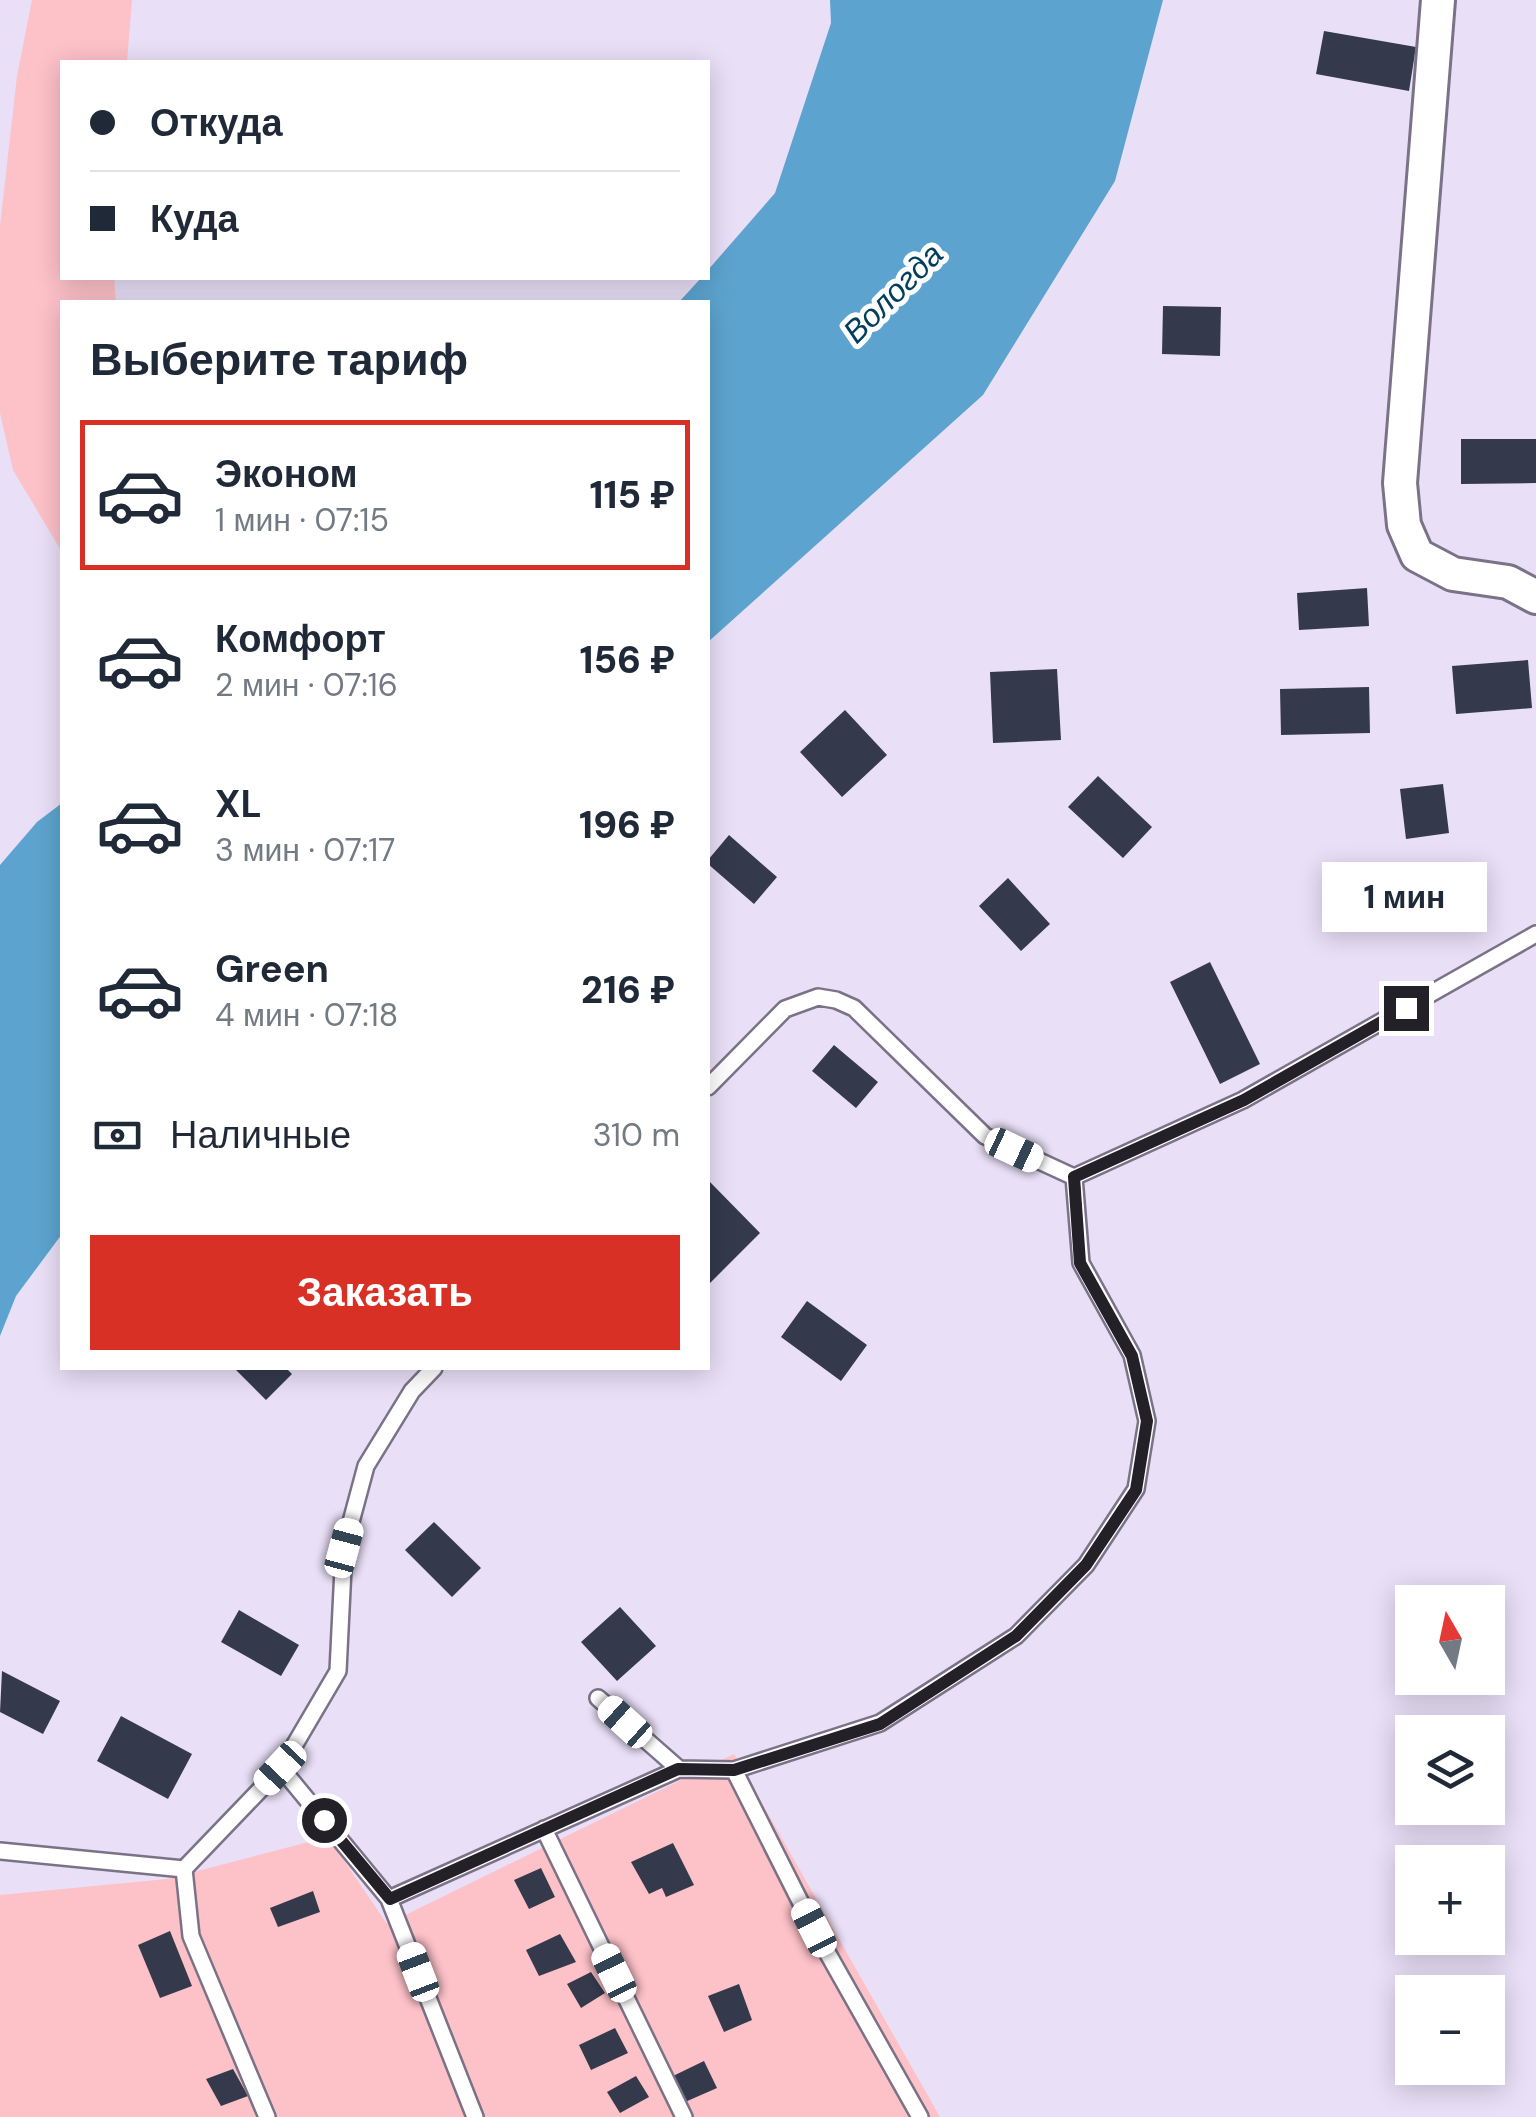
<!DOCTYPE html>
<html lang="ru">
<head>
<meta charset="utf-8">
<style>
  :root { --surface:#fff; --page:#f2f2f3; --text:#1f2937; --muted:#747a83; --line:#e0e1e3; --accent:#d93025 }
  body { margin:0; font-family:"DM Sans",sans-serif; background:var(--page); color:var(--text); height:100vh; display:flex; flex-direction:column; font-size:38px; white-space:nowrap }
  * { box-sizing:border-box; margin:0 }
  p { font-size:32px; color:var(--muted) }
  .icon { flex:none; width:55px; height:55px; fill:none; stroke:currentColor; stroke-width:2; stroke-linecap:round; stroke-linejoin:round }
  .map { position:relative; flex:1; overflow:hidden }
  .sheet { position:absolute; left:60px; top:300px; width:650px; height:1070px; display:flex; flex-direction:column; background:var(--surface); border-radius:0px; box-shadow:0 5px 25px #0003 }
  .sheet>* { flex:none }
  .top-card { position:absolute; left:60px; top:60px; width:650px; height:220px; border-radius:0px; box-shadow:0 5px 25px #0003; display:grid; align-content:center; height:220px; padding:0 30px; background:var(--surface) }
  .needle { width:65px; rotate:351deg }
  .fabs { position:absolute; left:1395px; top:1585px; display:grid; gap:20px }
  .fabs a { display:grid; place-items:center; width:110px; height:110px; border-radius:0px; background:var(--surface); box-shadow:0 5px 25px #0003; font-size:50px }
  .end { position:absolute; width:45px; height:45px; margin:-22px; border:12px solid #232028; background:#fff; box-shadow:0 0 0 5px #fff }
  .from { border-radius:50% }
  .bubble { position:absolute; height:70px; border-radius:0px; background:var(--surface); box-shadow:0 5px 25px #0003; font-size:32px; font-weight:800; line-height:70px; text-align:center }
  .car { position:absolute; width:30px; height:60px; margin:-30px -15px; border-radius:12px; box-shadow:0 0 8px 2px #0007; background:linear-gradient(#fff 24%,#345 0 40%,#fff 0 76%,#345 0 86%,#fff 0) }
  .top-card b { display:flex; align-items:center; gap:35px; height:95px; font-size:38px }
  .top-card b+b { border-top:2px solid var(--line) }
  .top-card i { width:25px; height:25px; background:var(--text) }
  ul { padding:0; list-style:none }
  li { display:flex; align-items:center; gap:30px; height:150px; margin:0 20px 15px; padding:0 10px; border:5px solid transparent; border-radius:0px }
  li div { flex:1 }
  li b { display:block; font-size:38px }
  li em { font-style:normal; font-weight:800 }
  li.current { border-color:var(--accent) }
  li>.icon { width:90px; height:90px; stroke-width:1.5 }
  h2 { padding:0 30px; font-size:45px; line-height:120px }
  .pay { display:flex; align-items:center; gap:25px; height:110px; padding:0 30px; font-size:38px }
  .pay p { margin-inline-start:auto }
  .button { display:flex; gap:20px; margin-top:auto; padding:20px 30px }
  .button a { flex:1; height:115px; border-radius:0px; background:var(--accent); color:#fff; font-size:40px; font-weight:800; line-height:115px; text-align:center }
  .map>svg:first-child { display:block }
  .green { fill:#fdc1c8 }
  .water { fill:#5ca4cf }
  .building { fill:#343a4c }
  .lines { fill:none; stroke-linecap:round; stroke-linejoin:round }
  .lane-casing { stroke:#7b7287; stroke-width:20 }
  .street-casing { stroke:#7b7287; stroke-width:38 }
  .lane { stroke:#fff; stroke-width:15 }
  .street { stroke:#fff; stroke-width:32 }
  .route { stroke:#232028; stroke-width:12 }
  .labels { text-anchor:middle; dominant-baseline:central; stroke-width:10; stroke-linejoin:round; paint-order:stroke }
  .water-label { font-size:32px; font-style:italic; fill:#003e5b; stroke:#fff }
</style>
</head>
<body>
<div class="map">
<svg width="1536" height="2117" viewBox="0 0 1536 2117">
  <rect width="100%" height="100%" fill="#e9dff7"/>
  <path class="green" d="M 32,0 L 132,0 L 127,62 L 62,62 L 62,278 L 114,278 L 116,302 L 62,302 L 62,552 L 13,470 L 0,413 L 0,226 L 17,76 Z
    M 734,1754 L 940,2117 L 0,2117 L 0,1895 L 167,1879 L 328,1837 L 387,1924 Z"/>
  <path class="water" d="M 830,0 L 1163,0 L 1115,181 L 983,395 L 708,642 L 708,302 L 679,302 L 701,278 L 708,278 L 708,270 L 775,193 L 831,23 Z
    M 62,803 L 62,1234 L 16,1296 L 0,1336 L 0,865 L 37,822 Z"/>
  <path class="building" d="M 1324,31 L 1416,47 L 1409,91 L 1316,74 Z
    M 1163,306 L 1221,307 L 1220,356 L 1162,354 Z
    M 1461,439 L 1536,439 L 1536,483 L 1461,484 Z
    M 1367,588 L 1369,626 L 1299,630 L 1297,593 Z
    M 1528,660 L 1532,708 L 1456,714 L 1452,666 Z
    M 1057,669 L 1061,740 L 993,743 L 990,672 Z
    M 1369,687 L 1370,733 L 1281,735 L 1280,689 Z
    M 845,710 L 887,755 L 842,797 L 800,752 Z
    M 1098,776 L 1152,827 L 1123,858 L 1068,807 Z
    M 1443,784 L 1449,833 L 1406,839 L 1400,789 Z
    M 729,835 L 777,877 L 754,904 L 708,864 L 708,860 Z
    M 1008,878 L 1050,924 L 1021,951 L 979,906 Z
    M 1210,962 L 1260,1064 L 1220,1084 L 1170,982 Z
    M 834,1045 L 878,1082 L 856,1108 L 812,1071 Z
    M 710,1182 L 760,1233 L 708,1285 L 708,1185 Z
    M 807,1301 L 867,1345 L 841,1381 L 781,1337 Z
    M 234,1368 L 286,1368 L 292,1374 L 266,1400 Z
    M 434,1522 L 481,1568 L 452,1597 L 405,1550 Z
    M 620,1607 L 656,1646 L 617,1681 L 581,1642 Z
    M 239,1610 L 299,1645 L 281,1676 L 221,1642 Z
    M 2,1671 L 60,1701 L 43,1734 L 0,1712 Z
    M 121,1716 L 192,1754 L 168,1799 L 97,1761 Z
    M 673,1843 L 694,1885 L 666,1897 L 662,1888 L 649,1894 L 631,1862 Z
    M 541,1868 L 555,1897 L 529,1909 L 514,1880 Z
    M 313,1891 L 320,1912 L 278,1927 L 270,1908 Z
    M 170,1931 L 192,1986 L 160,1998 L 138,1945 Z
    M 560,1934 L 576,1962 L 539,1976 L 526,1950 Z
    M 591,1972 L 605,1993 L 581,2008 L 567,1984 Z
    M 739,1984 L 752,2020 L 724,2032 L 708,1996 Z
    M 615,2028 L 628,2053 L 591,2070 L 579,2045 Z
    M 704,2061 L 717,2088 L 685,2102 L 673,2076 Z
    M 233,2069 L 248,2096 L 221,2106 L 206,2079 Z
    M 636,2076 L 649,2097 L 620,2113 L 607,2092 Z"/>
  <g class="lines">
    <g class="lane-casing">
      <path id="lane" d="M 1074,1177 L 1243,1100 L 1536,934
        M 598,1698 L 679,1769
        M 281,1768 L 389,1899 L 475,2117
        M 734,1770 L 814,1929 L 920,2117
        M 544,1829 L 684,2117
        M 0,1851 L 184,1869 L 281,1768 L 338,1671 L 344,1548 L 366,1466 L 412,1391 L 434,1368
        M 184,1869 L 191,1936 L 267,2117
        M 389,1899 L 679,1769 L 734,1770 L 880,1723 L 1016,1636 L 1086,1565 L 1136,1489 L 1147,1421 L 1132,1355 L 1081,1263 L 1074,1177 L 985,1136 L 854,1008 L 836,1000 L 818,997 L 785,1009 L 708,1087"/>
    </g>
    <g class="street-casing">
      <path id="street" d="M 1438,0 L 1400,483 L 1404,525 L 1417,555 L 1453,574 L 1508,582 L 1536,597"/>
    </g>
    <use href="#lane" class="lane"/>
    <use href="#street" class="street"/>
  </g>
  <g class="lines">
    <path class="route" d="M 324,1820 L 390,1899 L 678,1769 L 734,1770 L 880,1724 L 1016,1636 L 1086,1565 L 1136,1490 L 1147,1421 L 1132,1356 L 1080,1263 L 1074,1177 L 1244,1100 L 1406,1008"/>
  </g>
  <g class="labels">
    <g class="water-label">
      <text transform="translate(893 293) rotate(-45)">Вологда</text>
    </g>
  </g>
</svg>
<div class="fabs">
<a><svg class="needle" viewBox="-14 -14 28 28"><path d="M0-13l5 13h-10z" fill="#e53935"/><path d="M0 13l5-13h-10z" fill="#747a83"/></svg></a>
<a><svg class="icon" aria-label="layers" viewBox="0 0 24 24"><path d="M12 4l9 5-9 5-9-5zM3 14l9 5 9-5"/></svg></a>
<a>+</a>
<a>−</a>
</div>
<i class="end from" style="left:324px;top:1820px"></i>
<i class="end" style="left:1406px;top:1008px"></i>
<div class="bubble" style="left:1322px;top:862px;width:165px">1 мин</div>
<i class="car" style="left:1014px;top:1150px;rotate:115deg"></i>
<i class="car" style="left:344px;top:1548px;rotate:15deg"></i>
<i class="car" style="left:625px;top:1722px;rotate:312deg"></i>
<i class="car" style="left:280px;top:1768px;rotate:223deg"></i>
<i class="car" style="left:814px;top:1928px;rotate:333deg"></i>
<i class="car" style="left:418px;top:1972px;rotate:339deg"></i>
<i class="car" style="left:614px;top:1973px;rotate:334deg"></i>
<div class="top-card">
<b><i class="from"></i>Откуда</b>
<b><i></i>Куда</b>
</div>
<section class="sheet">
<h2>Выберите тариф</h2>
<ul>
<li class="current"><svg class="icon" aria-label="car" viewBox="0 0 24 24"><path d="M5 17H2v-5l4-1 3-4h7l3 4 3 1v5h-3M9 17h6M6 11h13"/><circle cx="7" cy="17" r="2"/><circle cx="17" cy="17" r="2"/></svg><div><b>Эконом</b><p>1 мин · 07:15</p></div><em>115 ₽</em></li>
<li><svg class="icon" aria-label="car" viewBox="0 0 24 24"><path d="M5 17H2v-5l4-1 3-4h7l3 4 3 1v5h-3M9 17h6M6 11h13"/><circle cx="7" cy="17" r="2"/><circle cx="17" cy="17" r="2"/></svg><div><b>Комфорт</b><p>2 мин · 07:16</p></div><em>156 ₽</em></li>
<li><svg class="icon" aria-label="car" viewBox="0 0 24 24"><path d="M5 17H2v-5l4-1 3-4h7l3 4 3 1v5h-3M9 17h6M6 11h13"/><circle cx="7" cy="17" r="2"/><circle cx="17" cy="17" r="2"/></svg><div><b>XL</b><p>3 мин · 07:17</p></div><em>196 ₽</em></li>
<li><svg class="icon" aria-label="car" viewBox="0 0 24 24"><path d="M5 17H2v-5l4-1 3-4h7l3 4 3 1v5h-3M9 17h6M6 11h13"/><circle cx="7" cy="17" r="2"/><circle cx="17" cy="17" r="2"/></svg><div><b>Green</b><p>4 мин · 07:18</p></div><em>216 ₽</em></li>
</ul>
<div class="pay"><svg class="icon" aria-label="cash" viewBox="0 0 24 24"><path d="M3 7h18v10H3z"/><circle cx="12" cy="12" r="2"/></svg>Наличные<p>310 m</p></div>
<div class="button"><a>Заказать</a></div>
</section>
</div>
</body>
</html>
